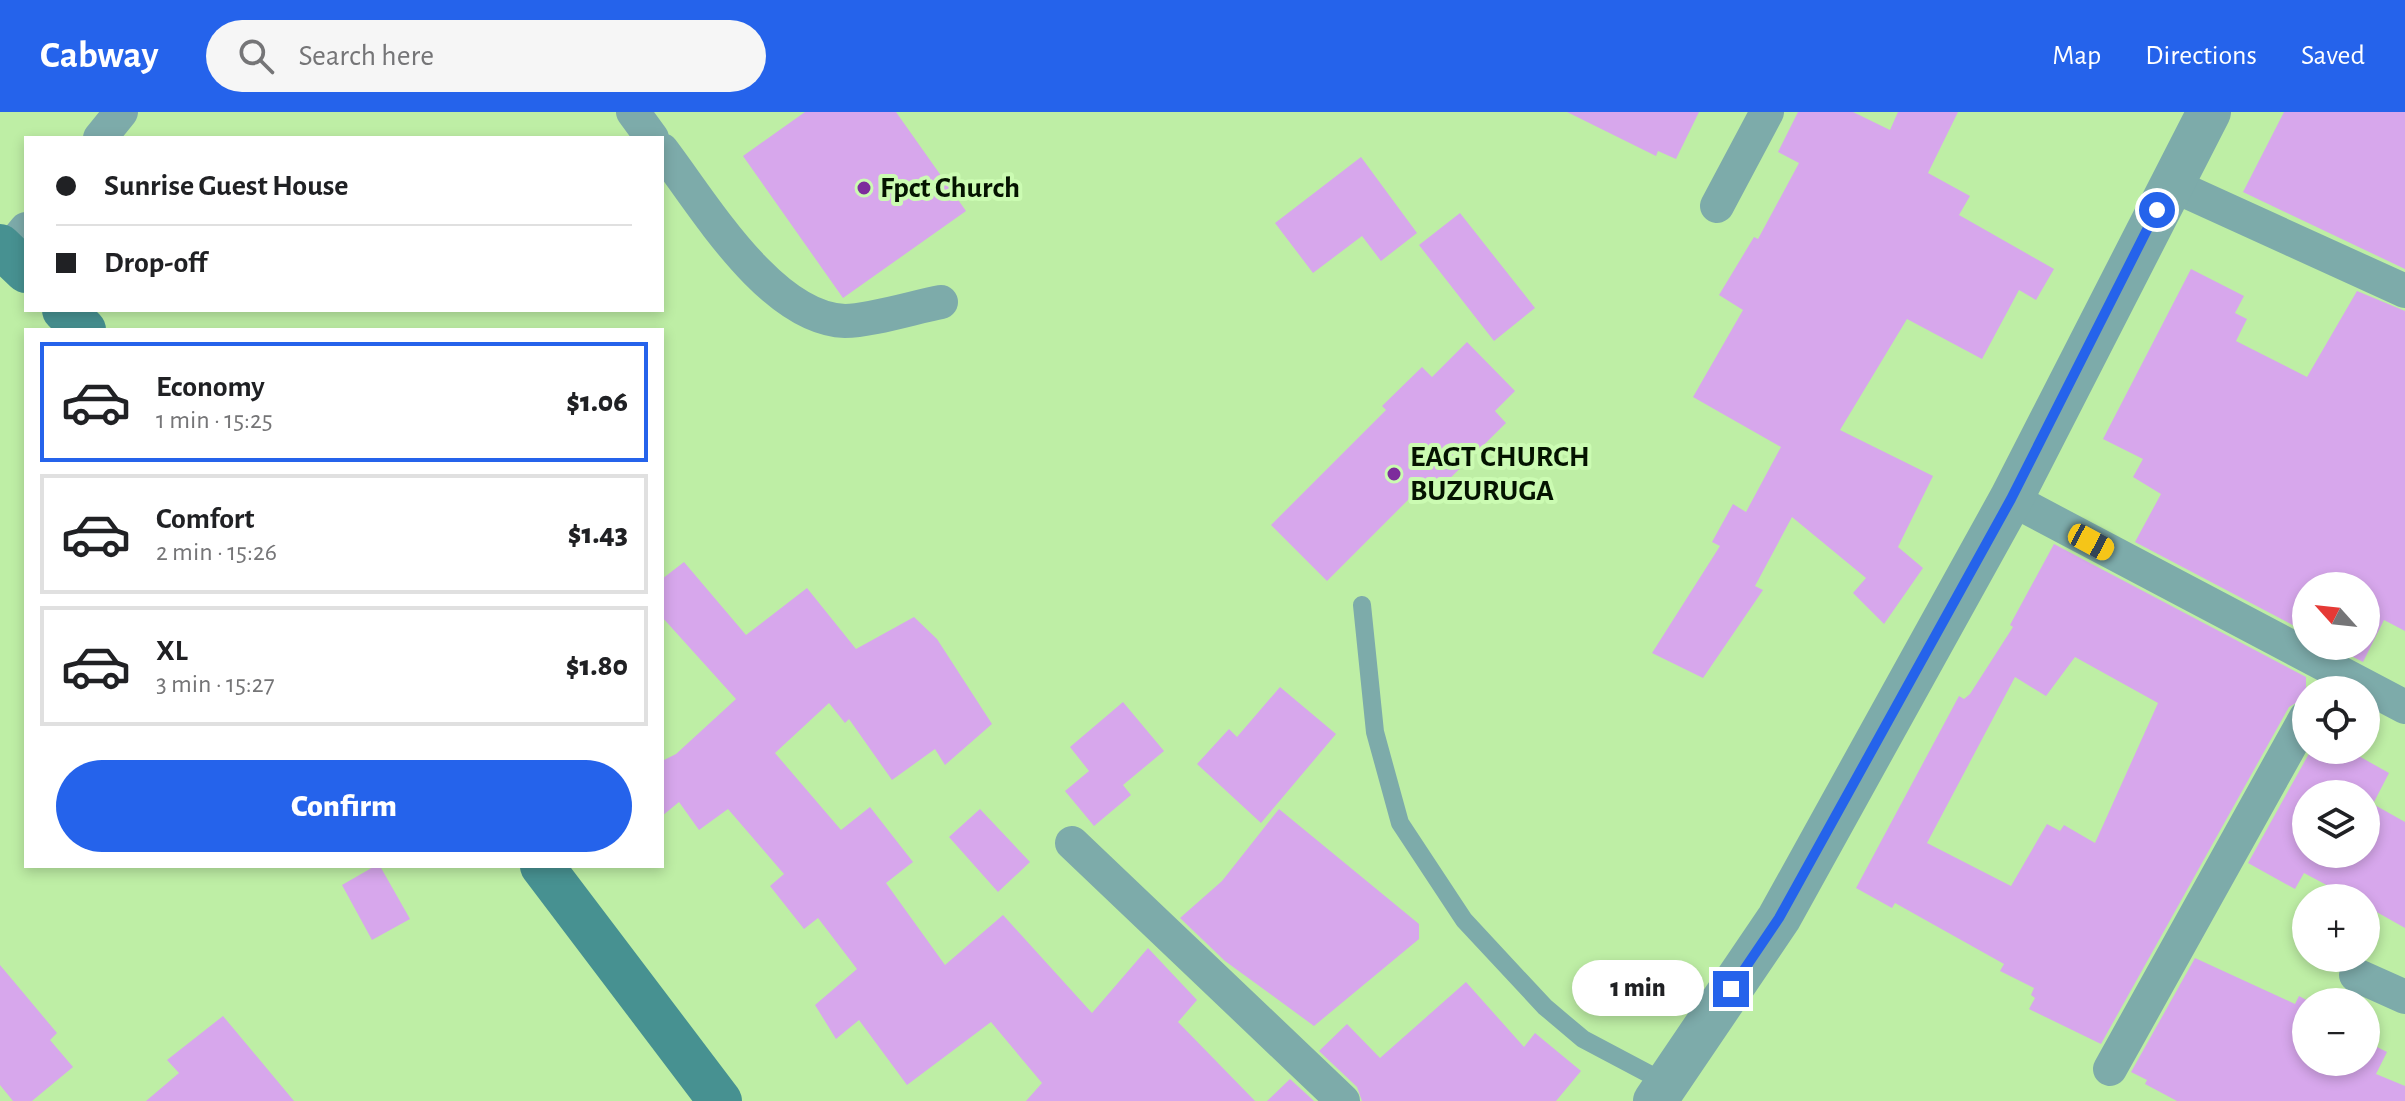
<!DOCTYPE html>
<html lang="en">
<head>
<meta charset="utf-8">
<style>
  :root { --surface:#fff; --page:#f6f6f6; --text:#202124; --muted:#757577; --line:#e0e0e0; --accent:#2563eb }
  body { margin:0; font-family:"Alegreya Sans",sans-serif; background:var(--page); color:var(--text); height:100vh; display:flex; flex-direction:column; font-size:30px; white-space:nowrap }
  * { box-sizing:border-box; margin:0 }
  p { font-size:26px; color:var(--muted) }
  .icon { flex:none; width:44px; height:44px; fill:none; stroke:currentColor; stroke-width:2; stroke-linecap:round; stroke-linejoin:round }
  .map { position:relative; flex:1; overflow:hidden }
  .side { position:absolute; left:24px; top:216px; width:640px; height:540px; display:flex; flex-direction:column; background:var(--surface); border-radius:0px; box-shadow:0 4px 12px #0003 }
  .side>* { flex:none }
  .hud { position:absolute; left:24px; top:24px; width:640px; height:176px; border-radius:0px; box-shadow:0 4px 12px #0003; display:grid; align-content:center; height:176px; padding:0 32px; background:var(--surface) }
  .needle { width:52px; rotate:297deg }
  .controls { position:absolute; left:2292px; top:460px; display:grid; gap:16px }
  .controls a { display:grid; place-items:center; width:88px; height:88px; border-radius:50%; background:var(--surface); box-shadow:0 4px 12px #0003; font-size:40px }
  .end { position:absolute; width:36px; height:36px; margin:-18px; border:10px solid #2563eb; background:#fff; box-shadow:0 0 0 4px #fff }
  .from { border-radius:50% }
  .bubble { position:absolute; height:56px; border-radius:28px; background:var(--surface); box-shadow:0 4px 12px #0003; font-size:26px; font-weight:800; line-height:56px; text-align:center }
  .car { position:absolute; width:24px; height:48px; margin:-24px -12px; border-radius:10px; box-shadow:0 0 6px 2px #0007; background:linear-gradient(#f5c518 24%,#345 0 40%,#f5c518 0 76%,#345 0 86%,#f5c518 0) }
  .hud b { display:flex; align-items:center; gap:28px; height:76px; font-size:30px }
  .hud b+b { border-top:2px solid var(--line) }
  .hud i { width:20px; height:20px; background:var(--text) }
  ul { padding:14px 0 0; list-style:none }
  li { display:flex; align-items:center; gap:24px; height:120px; margin:0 16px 12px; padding:0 16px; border:4px solid var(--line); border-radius:0px }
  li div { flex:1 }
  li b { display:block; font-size:30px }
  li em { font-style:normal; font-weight:800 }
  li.current { border-color:var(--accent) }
  li>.icon { width:72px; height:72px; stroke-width:1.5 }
  .cta { display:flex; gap:16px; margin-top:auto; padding:16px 32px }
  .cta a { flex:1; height:92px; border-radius:48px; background:var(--accent); color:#fff; font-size:32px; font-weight:800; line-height:92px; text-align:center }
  header { display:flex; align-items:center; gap:48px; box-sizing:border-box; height:112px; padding:0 40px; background:var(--accent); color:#fff }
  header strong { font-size:38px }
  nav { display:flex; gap:44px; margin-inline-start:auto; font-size:28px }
  .search { width:560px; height:72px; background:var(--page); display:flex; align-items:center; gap:20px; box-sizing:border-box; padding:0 28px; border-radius:44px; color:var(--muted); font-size:30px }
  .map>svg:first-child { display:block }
  .building { fill:#d7a7ec; fill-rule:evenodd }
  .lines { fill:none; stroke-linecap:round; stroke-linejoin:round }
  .service { stroke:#7dabaa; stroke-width:18 }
  .minor { stroke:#7dabaa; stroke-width:34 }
  .tertiary { stroke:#7dabaa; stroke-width:44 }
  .secondary { stroke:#479191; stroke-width:44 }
  .route { stroke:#2563eb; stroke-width:10 }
  .poi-dot { fill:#7d2c9c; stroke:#cbfbb2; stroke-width:3 }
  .labels { text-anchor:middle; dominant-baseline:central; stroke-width:8; stroke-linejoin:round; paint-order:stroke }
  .poi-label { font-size:30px; font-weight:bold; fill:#041300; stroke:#cbfbb2; text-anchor:start }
</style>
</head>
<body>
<header>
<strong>Cabway</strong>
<div class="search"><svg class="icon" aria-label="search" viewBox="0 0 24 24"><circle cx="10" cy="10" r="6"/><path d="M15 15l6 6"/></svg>Search here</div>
<nav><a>Map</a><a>Directions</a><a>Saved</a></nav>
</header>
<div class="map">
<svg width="2405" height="989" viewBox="0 0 2405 989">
  <rect width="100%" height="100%" fill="#beeea5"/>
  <path class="building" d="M 805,0 L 896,0 L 966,99 L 843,186 L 743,44 Z
    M 1567,0 L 1699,0 L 1676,47 L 1658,39 L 1656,44 Z
    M 1798,0 L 1853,0 L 1890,18 L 1898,0 L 1958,0 L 1928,61 L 1970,84 L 1959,103 L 2054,157 L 2036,188 L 2019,178 L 1982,247 L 1907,207 L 1840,318 L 1933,364 L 1898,435 L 1923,456 L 1884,512 L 1853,481 L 1866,466 L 1792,405 L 1755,474 L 1763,478 L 1703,566 L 1652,541 L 1720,434 L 1712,430 L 1733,392 L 1746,400 L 1781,335 L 1693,285 L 1743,198 L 1719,183 L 1754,125 L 1758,127 L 1799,51 L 1778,40 Z
    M 2284,0 L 2405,0 L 2405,157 L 2243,80 Z
    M 1361,45 L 1417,121 L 1381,149 L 1362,124 L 1313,161 L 1275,111 Z
    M 1460,101 L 1535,196 L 1494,229 L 1419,133 Z
    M 2191,157 L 2244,184 L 2235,201 L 2247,207 L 2236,229 L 2307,265 L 2357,179 L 2405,199 L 2405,519 L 2384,508 L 2363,550 L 2332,534 L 2366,534 L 2366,474 L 2306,474 L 2306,520 L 2135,430 L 2161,382 L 2133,365 L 2143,347 L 2103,327 Z
    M 1467,230 L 1515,279 L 1495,299 L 1506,311 L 1429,387 L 1419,377 L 1327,469 L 1271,413 L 1386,298 L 1382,294 L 1422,255 L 1432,265 Z
    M 2054,432 L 2306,565 L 2306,585 L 2289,595 L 2101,932 L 2029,897 L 2035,886 L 2031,883 L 2034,876 L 2000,859 L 2004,852 L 1895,791 L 1892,796 L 1856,776 L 1959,584 L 1964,587 L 1970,582 L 2013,515 L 2010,513 ZM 2075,545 L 2158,591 L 2095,731 L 2064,713 L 2060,719 L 2047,712 L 2011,774 L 1927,731 L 2015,565 L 2046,584 Z
    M 684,450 L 746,523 L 807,476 L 856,537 L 914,505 L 937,527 L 992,612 L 945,653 L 935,637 L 892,668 L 849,607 L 845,611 L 829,591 L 775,641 L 841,718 L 870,695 L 913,750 L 886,771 L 945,853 L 1003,803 L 1092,901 L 1148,836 L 1197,888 L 1178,910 L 1255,989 L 1026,989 L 1042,971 L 991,910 L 907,973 L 859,908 L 836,927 L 815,893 L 857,857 L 818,806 L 804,817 L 770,774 L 784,762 L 728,697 L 699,718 L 679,690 L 662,704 L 662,649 L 676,642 L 736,587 L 662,505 L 662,467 Z
    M 1280,575 L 1336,622 L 1261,711 L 1197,652 L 1229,617 L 1237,625 Z
    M 1123,590 L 1164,639 L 1123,673 L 1131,683 L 1094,714 L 1065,679 L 1089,659 L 1070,635 Z
    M 2311,638 L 2348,638 L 2389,661 L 2373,692 L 2405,710 L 2405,816 L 2366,794 L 2366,786 L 2351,786 L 2304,761 L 2295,777 L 2248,751 ZM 2306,682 L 2366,682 L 2366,742 L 2306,742 Z
    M 980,697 L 1030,750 L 998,780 L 949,725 Z
    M 1279,697 L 1419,812 L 1419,827 L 1314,914 L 1225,849 L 1180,806 L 1222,769 Z
    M 375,754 L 380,754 L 410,807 L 372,828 L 342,773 Z
    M 2195,846 L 2295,892 L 2299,884 L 2310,890 L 2306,890 L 2306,950 L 2366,950 L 2366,920 L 2375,924 L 2371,932 L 2387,940 L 2376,962 L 2405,974 L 2405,989 L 2177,989 L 2145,972 L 2147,968 L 2131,960 Z
    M 0,853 L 57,921 L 50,928 L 73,955 L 32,989 L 13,989 L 0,973 Z
    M 1466,870 L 1524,935 L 1535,921 L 1581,959 L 1556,989 L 1362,989 L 1357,975 L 1319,939 L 1347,912 L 1380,946 Z
    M 223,904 L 294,989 L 146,989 L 179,961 L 167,948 Z
    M 1290,967 L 1314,989 L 1267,989 Z"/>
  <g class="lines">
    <path class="service" d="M 1362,493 L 1375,620 L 1400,711 L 1464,808 L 1545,895 L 1583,927 L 1668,972"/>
    <path class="minor" d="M 633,0 L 652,26
      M 100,26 L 121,0
      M 662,38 C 703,92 771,207 845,209 C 870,209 915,195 941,190
      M 2170,72 L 2405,179
      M 1717,94 L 1767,0
      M 7,140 L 26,117
      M 2011,387 L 2405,595
      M 1072,731 L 1343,989
      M 2356,863 L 2405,885
      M 2110,957 L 2306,605"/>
    <path class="tertiary" d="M 1655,989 L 1779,806 L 2011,387 L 2209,0"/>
    <path class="secondary" d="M 0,134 L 26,159
      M 64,198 L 84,218
      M 542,754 L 720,989"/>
  </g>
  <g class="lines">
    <path class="route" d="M 1731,877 L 1779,806 L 2011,387 L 2157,98"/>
  </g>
  <g class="poi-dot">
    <circle cx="864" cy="76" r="8"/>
    <circle cx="1394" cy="362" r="8"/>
  </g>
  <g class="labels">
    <g class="poi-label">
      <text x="880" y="76">Fpct Church</text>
      <text x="1410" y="345">EAGT CHURCH<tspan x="1410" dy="34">BUZURUGA</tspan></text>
    </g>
  </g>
</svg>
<div class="controls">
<a><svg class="needle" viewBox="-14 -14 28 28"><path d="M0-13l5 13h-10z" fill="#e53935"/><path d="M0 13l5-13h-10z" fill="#757577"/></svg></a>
<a><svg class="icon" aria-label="locate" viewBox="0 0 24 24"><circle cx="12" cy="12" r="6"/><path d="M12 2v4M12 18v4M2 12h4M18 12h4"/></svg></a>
<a><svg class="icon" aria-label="layers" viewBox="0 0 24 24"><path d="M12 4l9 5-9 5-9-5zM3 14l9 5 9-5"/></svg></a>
<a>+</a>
<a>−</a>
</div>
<i class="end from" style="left:2157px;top:98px"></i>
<i class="end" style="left:1731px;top:877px"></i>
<div class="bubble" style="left:1572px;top:848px;width:132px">1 min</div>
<i class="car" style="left:2091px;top:430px;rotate:118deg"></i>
<div class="hud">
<b><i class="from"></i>Sunrise Guest House</b>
<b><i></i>Drop-off</b>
</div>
<section class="side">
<ul>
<li class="current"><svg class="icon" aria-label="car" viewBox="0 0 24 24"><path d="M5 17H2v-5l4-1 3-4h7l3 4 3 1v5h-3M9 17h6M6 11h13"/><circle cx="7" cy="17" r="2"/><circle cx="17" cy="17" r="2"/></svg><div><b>Economy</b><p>1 min · 15:25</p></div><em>$1.06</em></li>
<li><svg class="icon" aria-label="car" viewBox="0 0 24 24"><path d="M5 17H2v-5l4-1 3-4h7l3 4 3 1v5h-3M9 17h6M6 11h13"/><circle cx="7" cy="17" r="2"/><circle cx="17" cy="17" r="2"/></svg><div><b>Comfort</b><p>2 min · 15:26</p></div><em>$1.43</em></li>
<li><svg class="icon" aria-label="car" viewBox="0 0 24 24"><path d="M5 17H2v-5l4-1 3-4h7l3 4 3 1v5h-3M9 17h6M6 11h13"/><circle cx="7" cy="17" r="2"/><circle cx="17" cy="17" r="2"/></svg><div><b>XL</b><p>3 min · 15:27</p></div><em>$1.80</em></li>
</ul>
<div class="cta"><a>Confirm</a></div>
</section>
</div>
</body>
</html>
